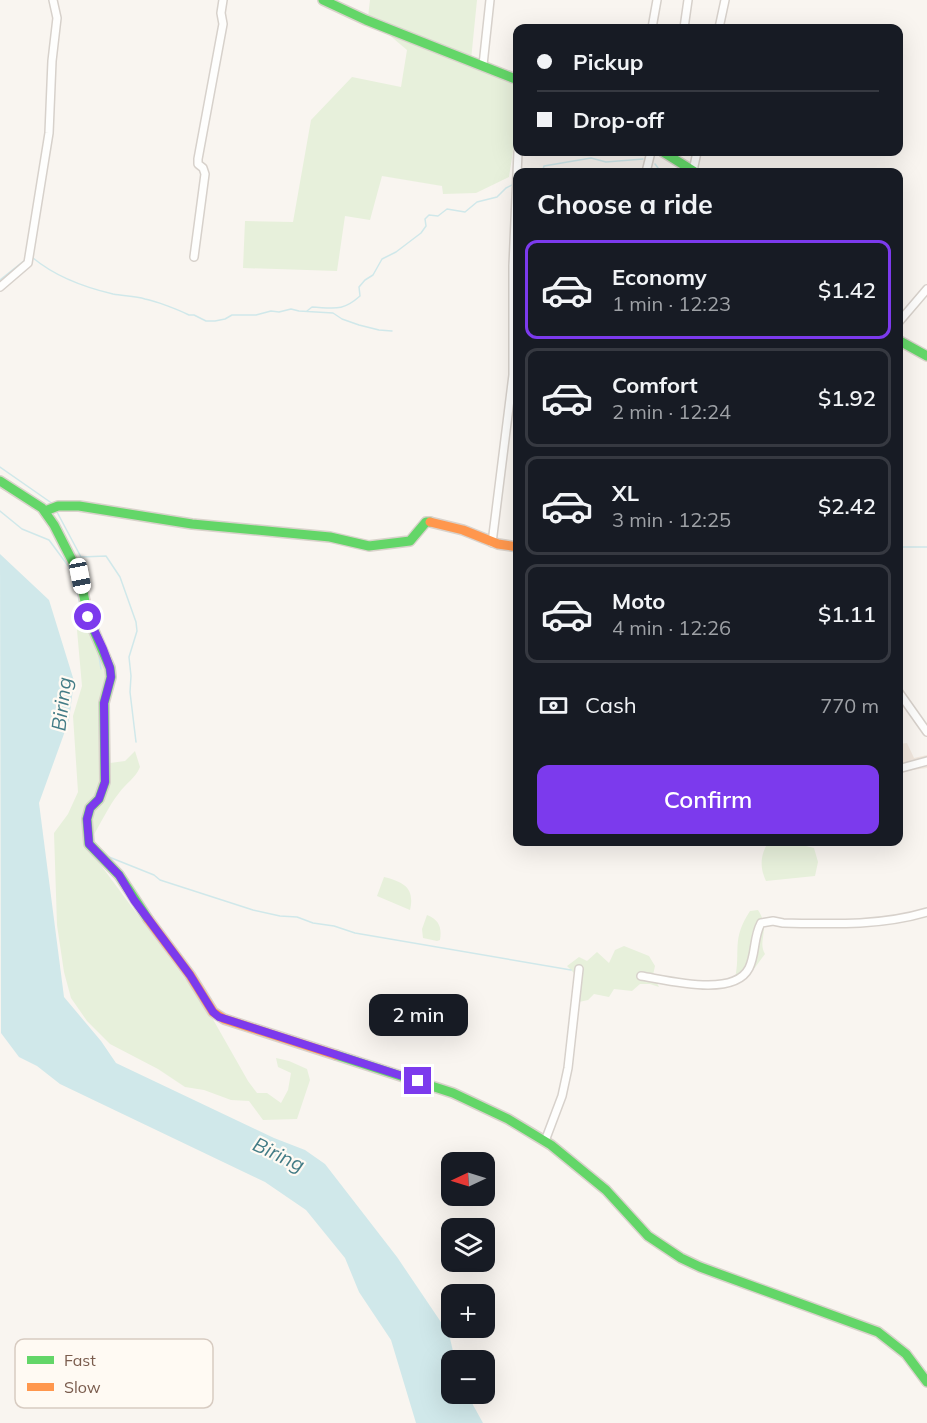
<!DOCTYPE html>
<html lang="en">
<head>
<meta charset="utf-8">
<style>
  :root { --surface:#171b24; --page:#242831; --text:#f1f3f6; --muted:#9ea1a6; --line:#363941; --accent:#7c3aed }
  body { margin:0; font-family:Mulish,sans-serif; background:var(--page); color:var(--text); height:100vh; display:flex; flex-direction:column; font-size:22px; white-space:nowrap }
  * { box-sizing:border-box; margin:0 }
  p { font-size:20px; color:var(--muted) }
  .icon { flex:none; width:33px; height:33px; fill:none; stroke:currentColor; stroke-width:2; stroke-linecap:round; stroke-linejoin:round }
  .map { position:relative; flex:1; overflow:hidden }
  .side { position:absolute; left:513px; top:168px; width:390px; height:678px; display:flex; flex-direction:column; background:var(--surface); border-radius:12px; box-shadow:0 6px 24px #0002 }
  .side>* { flex:none }
  .guide { position:absolute; left:513px; top:24px; width:390px; height:132px; border-radius:12px; box-shadow:0 6px 24px #0002; display:grid; align-content:center; height:132px; padding:0 24px; background:var(--surface) }
  .needle { width:39px; rotate:266deg }
  .buttons { position:absolute; left:441px; top:1152px; display:grid; gap:12px }
  .buttons a { display:grid; place-items:center; width:54px; height:54px; border-radius:12px; background:var(--surface); box-shadow:0 6px 24px #0002; font-size:30px }
  .end { position:absolute; width:27px; height:27px; margin:-14px; border:8px solid #7c3aed; background:#fff; box-shadow:0 0 0 3px #fff }
  .from { border-radius:50% }
  .bubble { position:absolute; height:42px; border-radius:12px; background:var(--surface); box-shadow:0 6px 24px #0002; font-size:20px; font-weight:600; line-height:42px; text-align:center }
  .car { position:absolute; width:18px; height:36px; margin:-18px -9px; border-radius:8px; box-shadow:0 0 4px 2px #0007; background:linear-gradient(#fff 24%,#345 0 40%,#fff 0 76%,#345 0 86%,#fff 0) }
  .guide b { display:flex; align-items:center; gap:21px; height:57px; font-size:22px }
  .guide b+b { border-top:2px solid var(--line) }
  .guide i { width:15px; height:15px; background:var(--text) }
  ul { padding:0; list-style:none }
  li { display:flex; align-items:center; gap:18px; height:99px; margin:0 12px 9px; padding:0 12px; border:3px solid var(--line); border-radius:12px }
  li div { flex:1 }
  li b { display:block; font-size:22px }
  li em { font-style:normal; font-weight:600 }
  li.on { border-color:var(--accent) }
  li>.icon { width:54px; height:54px; stroke-width:1.5 }
  h2 { padding:0 24px; font-size:27px; line-height:72px }
  .pay { display:flex; align-items:center; gap:15px; height:66px; padding:0 24px; font-size:22px }
  .pay p { margin-inline-start:auto }
  .action { display:flex; gap:12px; margin-top:auto; padding:12px 24px }
  .action a { flex:1; height:69px; border-radius:12px; background:var(--accent); color:#fff; font-size:24px; font-weight:600; line-height:69px; text-align:center }
  .map>svg:first-child { display:block }
  .residential { fill:#f2e8de }
  .green { fill:#e7f0db }
  .water { fill:#d0e8ea }
  .lines { fill:none; stroke-linecap:round; stroke-linejoin:round }
  .stream { stroke:#d0e8ea; stroke-width:1.5 }
  .street-casing { stroke:#d7d1cb; stroke-width:10 }
  .fast-casing { stroke:#d9d2cb; stroke-width:12 }
  .slow-casing { stroke:#d9d2cb; stroke-width:12 }
  .street { stroke:#fefefd; stroke-width:7 }
  .fast { stroke:#63d668; stroke-width:9 }
  .slow { stroke:#ff974d; stroke-width:9 }
  .route { stroke:#7c3aed; stroke-width:8 }
  .labels { text-anchor:middle; dominant-baseline:central; stroke-width:4.5; stroke-linejoin:round; paint-order:stroke }
  .water-label { font-size:20px; font-style:italic; fill:#437c86; stroke:#fffaf3 }
  .key { fill:#fffaf3; stroke:#d7cbc1; stroke-width:1.5 }
  .key-label { font-size:16px; fill:#7a5c4d }
</style>
</head>
<body>
<div class="map">
<svg width="927" height="1423" viewBox="0 0 927 1423">
  <rect width="100%" height="100%" fill="#f9f5f0"/>
  <path class="residential" d="M 907,743 L 914,758 L 927,755 L 927,768 L 899,772 L 898,744 Z"/>
  <path class="green" d="M 370,0 L 477,0 L 471,60 L 517,86 L 517,125 L 509,177 L 476,193 L 443,194 L 442,186 L 382,176 L 370,220 L 345,216 L 337,271 L 243,268 L 245,221 L 293,222 L 311,120 L 352,77 L 401,87 L 407,50 L 368,17 Z
    M 87,612 L 109,659 L 106,733 L 110,763 L 125,761 L 135,751 L 140,767 C 135,779 126,783 119,793 C 108,807 101,823 92,838 L 97,860 L 206,1007 L 248,1081 L 257,1093 L 267,1093 L 281,1103 L 288,1090 L 291,1073 L 278,1067 L 276,1058 L 289,1061 L 307,1069 L 310,1080 L 297,1119 L 263,1120 L 249,1101 L 231,1100 L 204,1090 L 185,1087 L 158,1069 L 110,1044 L 87,1021 L 71,998 L 64,972 L 57,925 L 54,833 L 68,814 L 78,792 L 73,716 L 82,686 L 77,630 L 77,614 Z
    M 767,844 L 806,846 L 814,848 L 818,862 L 815,876 L 766,881 C 760,868 760,857 767,844 Z
    M 384,877 C 404,882 415,888 410,910 L 377,896 Z
    M 758,910 C 771,930 757,940 765,954 L 748,977 L 741,980 L 735,979 C 741,950 731,940 750,911 Z
    M 427,915 C 439,920 442,927 440,940 L 437,941 L 423,938 L 422,929 Z
    M 624,946 L 649,956 L 655,966 L 653,975 L 659,987 L 650,984 L 640,984 L 632,991 L 614,989 L 609,997 L 594,994 L 588,1000 L 579,1002 L 574,986 L 575,974 L 567,966 L 579,957 L 587,961 L 597,952 L 609,963 L 615,950 Z"/>
  <path class="water" d="M 0,554 L 49,600 L 74,681 L 69,720 L 39,803 L 64,997 L 101,1041 L 116,1063 L 274,1138 L 305,1150 L 325,1164 L 397,1257 L 449,1334 L 455,1360 L 452,1360 L 452,1394 L 467,1394 L 483,1423 L 416,1423 L 391,1340 L 359,1292 L 345,1258 L 306,1210 L 265,1182 L 60,1084 L 37,1066 L 19,1057 L 1,1033 Z"/>
  <g class="lines">
    <path class="stream" d="M 655,164 L 661,172
      M 528,172 L 530,172
      M 540,172 L 543,170 L 544,166 L 591,158 L 606,162 L 643,159
      M 33,258 C 56,277 83,287 113,294 C 123,296 135,296 145,299 C 156,301 179,310 189,315 L 194,315 L 206,321 L 215,321 L 225,319 L 232,315 L 256,315 L 271,311 L 279,312 L 291,309 L 299,311 L 333,313 L 342,319 L 359,325 L 379,330 L 392,331
      M 0,280 L 25,260
      M 307,311 L 312,307 C 334,308 342,312 360,296 L 359,287 L 365,280 L 373,275 L 382,259 L 396,252 L 421,233 L 426,226 L 425,219 L 429,215 L 438,216 L 447,209 L 465,212 L 477,202 L 497,197 L 506,188 L 514,184
      M 0,467 L 53,504
      M 0,511 L 22,529 L 49,540 L 69,567 L 75,581 L 83,620 L 98,651 L 101,669
      M 57,512 L 81,557 L 106,556 L 120,577 L 136,622 L 137,631 L 129,657 L 131,676 L 130,692 L 136,742
      M 898,547 L 927,547
      M 109,857 L 154,875 L 160,880 L 253,910 L 280,916 L 297,917 L 313,923 L 334,926 L 355,933 L 571,970"/>
    <g class="street-casing">
      <path id="street" d="M 652,28 L 657,0
        M 684,28 L 688,0
        M 719,28 L 725,0
        M 483,65 L 490,0
        M 693,171 L 697,152
        M 646,172 L 651,152
        M 194,257 L 205,174 L 203,168 L 198,164 L 198,159 L 223,24 L 221,13 L 223,0
        M 0,287 L 28,263 L 49,133 L 52,61 L 57,18 L 53,0
        M 898,323 L 927,289
        M 492,543 L 513,375 L 513,266 L 518,152
        M 898,691 L 927,732
        M 898,769 L 927,761
        M 641,976 C 667,980 734,998 749,968 C 756,954 753,938 761,923 L 773,921 L 783,923 C 832,924 880,926 927,912
        M 545,1141 L 562,1096 L 568,1068 L 579,969"/>
    </g>
    <g class="fast-casing">
      <path id="fast" d="M 323,0 L 366,20 L 518,80
        M 663,152 L 695,172
        M 898,340 L 927,356
        M 0,481 L 42,508 L 54,525 L 80,576 L 88,617 L 110,668 L 111,677 L 104,703 L 105,782 L 99,799 L 90,808 L 87,819 L 89,844 L 119,875 L 148,919
        M 45,511 L 58,506 L 79,506 L 192,524 L 330,537 L 369,546 L 410,541 L 426,522 L 430,522
        M 336,1055 L 453,1093 L 508,1119 L 551,1145 L 606,1190 L 648,1236 L 681,1258 L 700,1267 L 878,1332 L 906,1354 L 927,1382"/>
    </g>
    <g class="slow-casing">
      <path id="slow" d="M 430,522 L 463,530 L 498,544 L 518,547
        M 148,919 L 190,975 L 213,1012 L 224,1019 L 336,1055"/>
    </g>
    <use href="#street" class="street"/>
    <use href="#fast" class="fast"/>
    <use href="#slow" class="slow"/>
  </g>
  <g class="lines">
    <path class="route" d="M 88,617 L 103,649 L 110,668 L 111,677 L 104,703 L 105,782 L 99,799 L 90,808 L 87,819 L 89,844 L 119,875 L 134,900 L 190,975 L 213,1012 L 219,1017 L 418,1081"/>
  </g>
  <g class="labels">
    <g class="water-label">
      <text transform="translate(61 704) rotate(-83)">Biring</text>
      <text transform="translate(279 1154) rotate(25)">Biring</text>
    </g>
  </g>
  <rect x="15" y="1339" width="198" height="69" rx="9" class="key"/>
  <rect x="27" y="1356" width="27" height="8" fill="#63d668"/>
  <rect x="27" y="1383" width="27" height="8" fill="#ff974d"/>
  <g class="key-label">
    <text x="64" y="1366">Fast</text>
    <text x="64" y="1393">Slow</text>
  </g>
</svg>
<div class="buttons">
<a><svg class="needle" viewBox="-14 -14 28 28"><path d="M0-13l5 13h-10z" fill="#e53935"/><path d="M0 13l5-13h-10z" fill="#9ea1a6"/></svg></a>
<a><svg class="icon" aria-label="layers" viewBox="0 0 24 24"><path d="M12 4l9 5-9 5-9-5zM3 14l9 5 9-5"/></svg></a>
<a>+</a>
<a>−</a>
</div>
<i class="end from" style="left:88px;top:617px"></i>
<i class="end" style="left:418px;top:1081px"></i>
<div class="bubble" style="left:369px;top:994px;width:99px">2 min</div>
<i class="car" style="left:80px;top:576px;rotate:169deg"></i>
<div class="guide">
<b><i class="from"></i>Pickup</b>
<b><i></i>Drop-off</b>
</div>
<section class="side">
<h2>Choose a ride</h2>
<ul>
<li class="on"><svg class="icon" aria-label="car" viewBox="0 0 24 24"><path d="M5 17H2v-5l4-1 3-4h7l3 4 3 1v5h-3M9 17h6M6 11h13"/><circle cx="7" cy="17" r="2"/><circle cx="17" cy="17" r="2"/></svg><div><b>Economy</b><p>1 min · 12:23</p></div><em>$1.42</em></li>
<li><svg class="icon" aria-label="car" viewBox="0 0 24 24"><path d="M5 17H2v-5l4-1 3-4h7l3 4 3 1v5h-3M9 17h6M6 11h13"/><circle cx="7" cy="17" r="2"/><circle cx="17" cy="17" r="2"/></svg><div><b>Comfort</b><p>2 min · 12:24</p></div><em>$1.92</em></li>
<li><svg class="icon" aria-label="car" viewBox="0 0 24 24"><path d="M5 17H2v-5l4-1 3-4h7l3 4 3 1v5h-3M9 17h6M6 11h13"/><circle cx="7" cy="17" r="2"/><circle cx="17" cy="17" r="2"/></svg><div><b>XL</b><p>3 min · 12:25</p></div><em>$2.42</em></li>
<li><svg class="icon" aria-label="car" viewBox="0 0 24 24"><path d="M5 17H2v-5l4-1 3-4h7l3 4 3 1v5h-3M9 17h6M6 11h13"/><circle cx="7" cy="17" r="2"/><circle cx="17" cy="17" r="2"/></svg><div><b>Moto</b><p>4 min · 12:26</p></div><em>$1.11</em></li>
</ul>
<div class="pay"><svg class="icon" aria-label="cash" viewBox="0 0 24 24"><path d="M3 7h18v10H3z"/><circle cx="12" cy="12" r="2"/></svg>Cash<p>770 m</p></div>
<div class="action"><a>Confirm</a></div>
</section>
</div>
</body>
</html>
